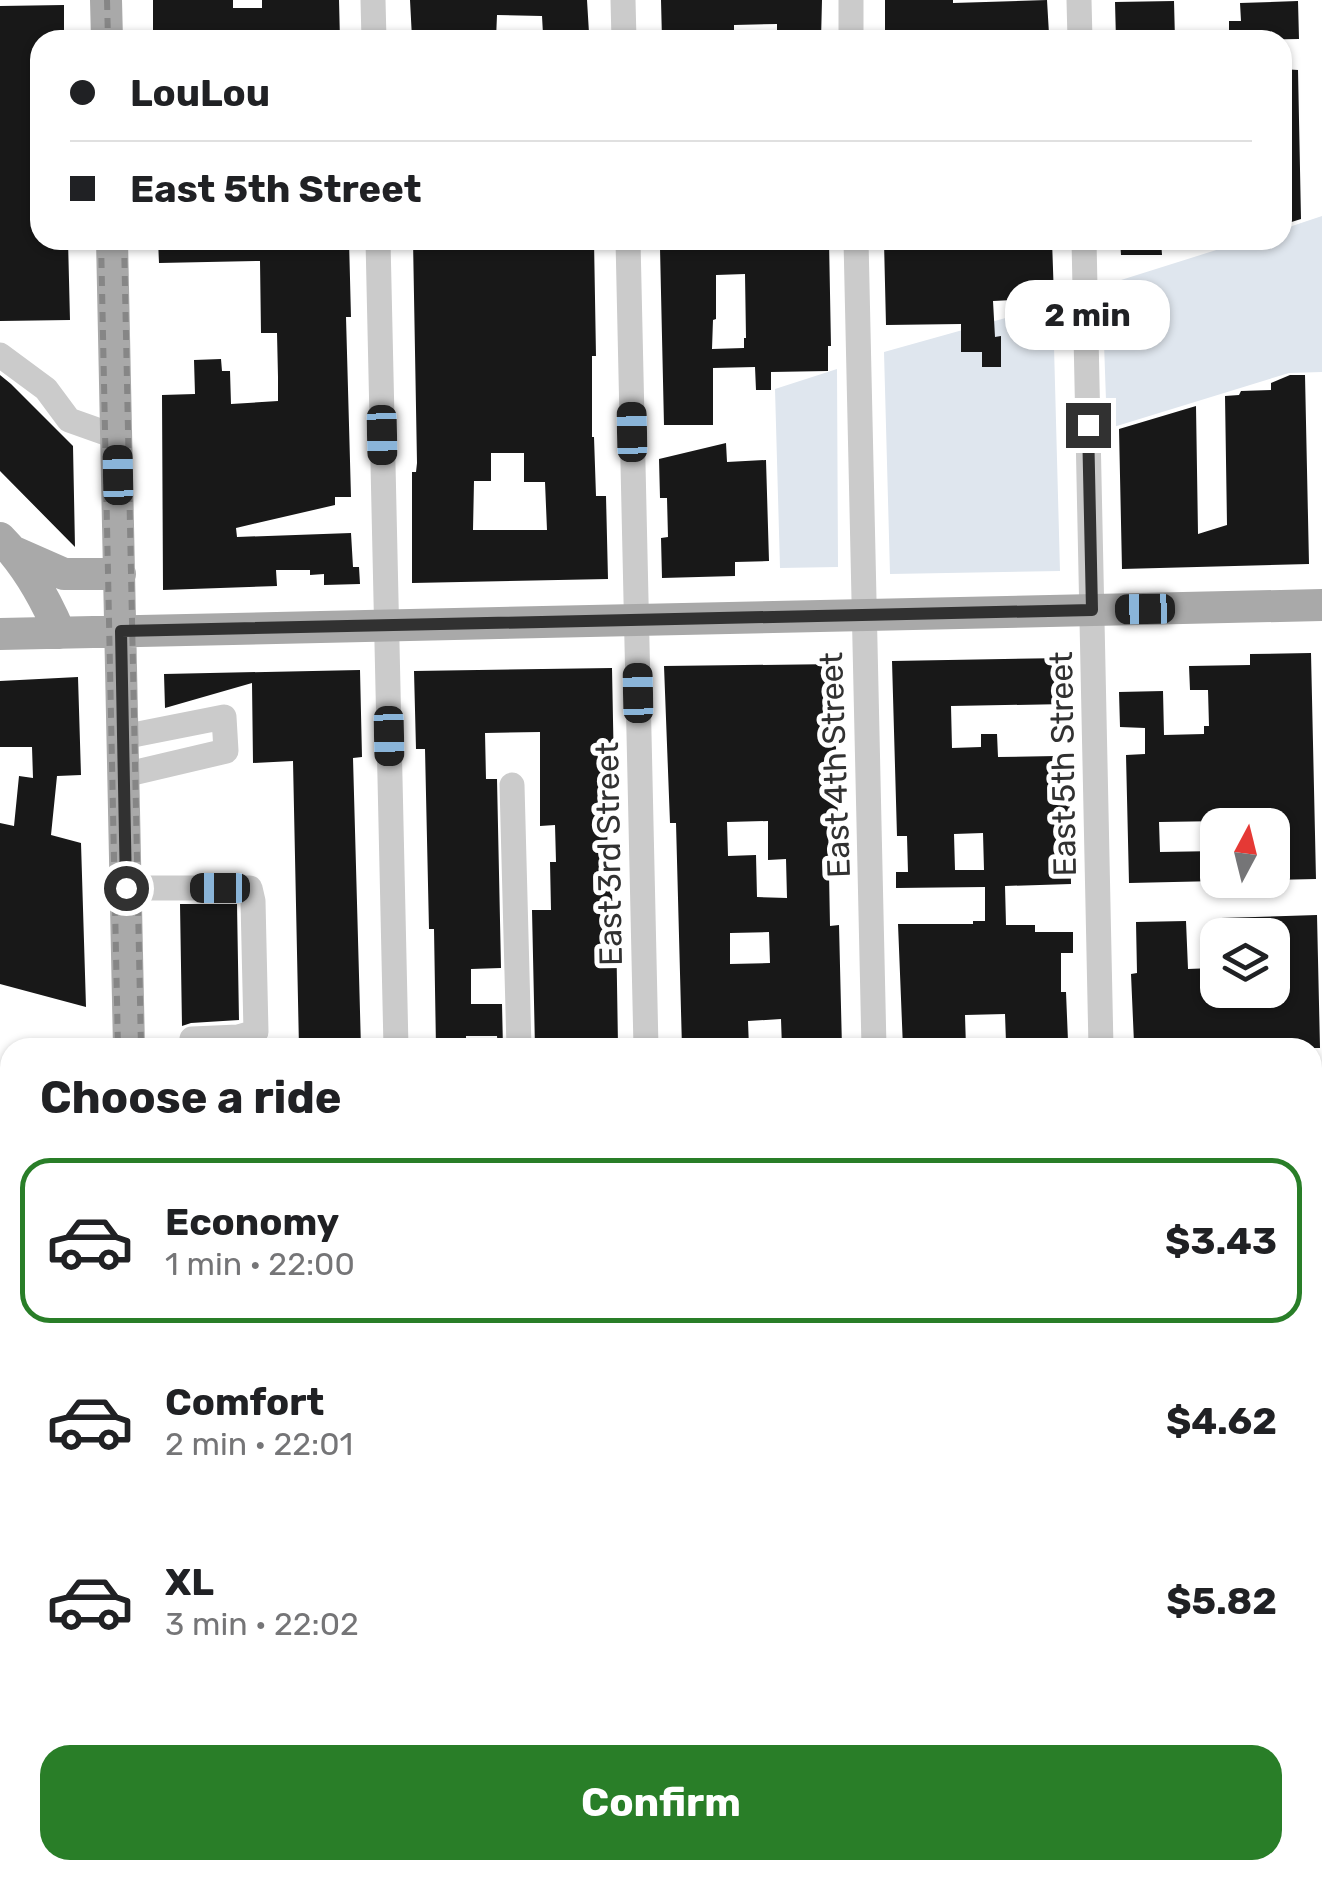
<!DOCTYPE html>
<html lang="en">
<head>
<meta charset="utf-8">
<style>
  :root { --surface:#fff; --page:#f6f6f6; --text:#202124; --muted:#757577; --line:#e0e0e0; --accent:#297e28 }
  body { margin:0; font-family:Rubik,sans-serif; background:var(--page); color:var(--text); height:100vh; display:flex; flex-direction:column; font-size:38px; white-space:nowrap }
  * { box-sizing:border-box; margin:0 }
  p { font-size:32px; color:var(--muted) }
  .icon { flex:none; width:55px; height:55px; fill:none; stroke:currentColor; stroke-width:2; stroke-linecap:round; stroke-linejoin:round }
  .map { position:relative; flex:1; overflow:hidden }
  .sheet { position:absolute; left:0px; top:1038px; width:1322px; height:842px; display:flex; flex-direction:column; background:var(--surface); border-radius:30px 30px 0 0; box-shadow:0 2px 8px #0004 }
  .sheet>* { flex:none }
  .banner { position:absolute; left:30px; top:30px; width:1262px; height:220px; border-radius:30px; box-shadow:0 2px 8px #0004; display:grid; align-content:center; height:220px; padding:0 40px; background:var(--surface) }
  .needle { width:65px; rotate:7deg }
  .buttons { position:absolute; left:1200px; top:808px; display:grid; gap:20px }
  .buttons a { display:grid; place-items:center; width:90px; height:90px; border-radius:20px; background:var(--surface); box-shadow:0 2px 8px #0004; font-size:50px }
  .end { position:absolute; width:45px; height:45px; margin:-22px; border:12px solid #313131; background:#fff; box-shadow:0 0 0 5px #fff }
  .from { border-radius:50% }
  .bubble { position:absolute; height:70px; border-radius:30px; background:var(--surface); box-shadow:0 2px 8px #0004; font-size:32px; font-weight:700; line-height:70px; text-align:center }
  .car { position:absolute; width:30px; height:60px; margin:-30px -15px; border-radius:12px; box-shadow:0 0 8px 2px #0007; background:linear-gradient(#222 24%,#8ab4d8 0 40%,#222 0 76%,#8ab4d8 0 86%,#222 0) }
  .banner b { display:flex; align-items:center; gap:35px; height:95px; font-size:38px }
  .banner b+b { border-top:2px solid var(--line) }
  .banner i { width:25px; height:25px; background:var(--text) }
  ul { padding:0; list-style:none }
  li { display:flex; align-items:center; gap:30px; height:165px; margin:0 20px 15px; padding:0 20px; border:5px solid transparent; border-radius:30px }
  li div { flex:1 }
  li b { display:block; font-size:38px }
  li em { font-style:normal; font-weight:700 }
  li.current { border-color:var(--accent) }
  li>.icon { width:90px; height:90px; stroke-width:1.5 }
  h2 { padding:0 40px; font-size:45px; line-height:120px }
  .cta { display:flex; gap:20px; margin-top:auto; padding:20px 40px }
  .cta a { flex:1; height:115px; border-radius:30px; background:var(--accent); color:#fff; font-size:40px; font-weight:700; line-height:115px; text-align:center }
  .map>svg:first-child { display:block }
  .green { fill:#dfe6ee }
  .building { fill:#181818; fill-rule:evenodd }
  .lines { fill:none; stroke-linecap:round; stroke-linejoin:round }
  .minor { stroke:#cbcbcb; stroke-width:25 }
  .major { stroke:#a9a9a9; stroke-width:32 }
  .rail { stroke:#868686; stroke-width:6; stroke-dasharray:10 8; stroke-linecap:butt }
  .route { stroke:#313131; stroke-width:12 }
  .labels { text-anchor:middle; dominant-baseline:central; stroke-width:10; stroke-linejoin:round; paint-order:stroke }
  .street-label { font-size:32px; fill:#313131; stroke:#fff }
</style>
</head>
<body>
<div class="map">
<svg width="1322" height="1878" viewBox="0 0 1322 1878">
  <rect width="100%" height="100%" fill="#fff"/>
  <path class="green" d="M 1322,216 L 1322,372 L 1289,373 L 1107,429 L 1102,286 L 1248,240 L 1282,240 L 1283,229 Z
    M 1053,309 L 1060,571 L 890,574 L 884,352 L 1034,310 Z
    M 837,369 L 838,567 L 780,568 L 775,389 Z"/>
  <path class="building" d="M 153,0 L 233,0 L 233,8 L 262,8 L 262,0 L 339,0 L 340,40 L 153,40 Z
    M 410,0 L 587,0 L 589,33 L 543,34 L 542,16 L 497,15 L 496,39 L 481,39 L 481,35 L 412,38 Z
    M 661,0 L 822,0 L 821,40 L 777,40 L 777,24 L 734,25 L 734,31 L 701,30 L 701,40 L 662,40 Z
    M 885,0 L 953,0 L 953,3 L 1047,0 L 1049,34 L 983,37 L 982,40 L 885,40 Z
    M 1174,1 L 1175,40 L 1116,40 L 1115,2 Z
    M 1298,1 L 1299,39 L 1229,40 L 1229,21 L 1241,21 L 1240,3 Z
    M 64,5 L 64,40 L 40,40 L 40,240 L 68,240 L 70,320 L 0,321 L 0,6 Z
    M 1282,69 L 1298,70 L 1301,219 L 1282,225 Z
    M 158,240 L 349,240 L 351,317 L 346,317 L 351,497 L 335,497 L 335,505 L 236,528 L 237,537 L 351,533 L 353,567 L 359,567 L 360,584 L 324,585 L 324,574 L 310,575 L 310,570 L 276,570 L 277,586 L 163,590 L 162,395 L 195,394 L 194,360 L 221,359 L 222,371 L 230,371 L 231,404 L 278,401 L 278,377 L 277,333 L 261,333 L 260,261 L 159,263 Z
    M 413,240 L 473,240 L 473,249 L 533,247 L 533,240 L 594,240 L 596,356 L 592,356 L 592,437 L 594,437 L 596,496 L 606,496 L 608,579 L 412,583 L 412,472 L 416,472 L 417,463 ZM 491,453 L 524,453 L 524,482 L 545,482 L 547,530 L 473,530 L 474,481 L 491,481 Z
    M 661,240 L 740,240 L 740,245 L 769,245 L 769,240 L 829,240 L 831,346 L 828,346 L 828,371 L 771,372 L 771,390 L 756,390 L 755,367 L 713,368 L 713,425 L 664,425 L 660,248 L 661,248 ZM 745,274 L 746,338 L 744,338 L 744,348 L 712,349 L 713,320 L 716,319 L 716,275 Z
    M 956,240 L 1052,240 L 1054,298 L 993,301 L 995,337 L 1001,336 L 1001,367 L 982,367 L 982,352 L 961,352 L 961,324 L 886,325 L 884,242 Z
    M 1149,240 L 1161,240 L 1162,255 L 1121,255 L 1120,241 Z
    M 0,375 L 11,384 L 73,446 L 75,547 L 0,471 Z
    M 1290,375 L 1305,375 L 1309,564 L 1122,569 L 1119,429 L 1196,406 L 1198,534 L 1227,525 L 1225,396 L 1239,395 L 1241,391 L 1271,390 L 1271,383 Z
    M 726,443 L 727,462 L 766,460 L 769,561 L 735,562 L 735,576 L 662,578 L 661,538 L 668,537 L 667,498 L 660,498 L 659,459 Z
    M 1311,653 L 1316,879 L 1272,880 L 1272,850 L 1283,850 L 1283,820 L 1159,822 L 1160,852 L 1218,851 L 1218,881 L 1129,883 L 1126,755 L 1145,754 L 1145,728 L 1120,727 L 1119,692 L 1163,691 L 1164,735 L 1204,734 L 1204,726 L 1209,726 L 1208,690 L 1190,690 L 1189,666 L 1250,665 L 1250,654 Z
    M 1066,658 L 1067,704 L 951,706 L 952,748 L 981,747 L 981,734 L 997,734 L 998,757 L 1057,756 L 1057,758 L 1069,758 L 1071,884 L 1005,886 L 1006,925 L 1035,925 L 1035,932 L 1073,932 L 1073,953 L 1061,953 L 1061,992 L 1066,992 L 1068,1041 L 1006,1042 L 1005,1014 L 965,1015 L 966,1048 L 903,1048 L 898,924 L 973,924 L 973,921 L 985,921 L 985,887 L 896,888 L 896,872 L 908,872 L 907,836 L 897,836 L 892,661 ZM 983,833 L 984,870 L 955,870 L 954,834 Z
    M 839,664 L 840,747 L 836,747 L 838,820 L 828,820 L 830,926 L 839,925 L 842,1048 L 782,1048 L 781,1019 L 748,1021 L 749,1048 L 682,1048 L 676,823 L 670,823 L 664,666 ZM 768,821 L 768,860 L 786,859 L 787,898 L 757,897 L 756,855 L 728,856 L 727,822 ZM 769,932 L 770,963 L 730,964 L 730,933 Z
    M 612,668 L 615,824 L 607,824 L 608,861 L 611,861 L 613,922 L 616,922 L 618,1046 L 535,1048 L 532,910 L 551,910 L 550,862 L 556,862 L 555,825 L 540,826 L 540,732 L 485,733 L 486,779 L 497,779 L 501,968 L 471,969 L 471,1004 L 502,1004 L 503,1048 L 498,1048 L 497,1036 L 466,1036 L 466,1048 L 436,1048 L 434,929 L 429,929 L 425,749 L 416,749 L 414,671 Z
    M 360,670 L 362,757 L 353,758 L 361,1048 L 299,1048 L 293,761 L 253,763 L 252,683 L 165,708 L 164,674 Z
    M 78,677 L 81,775 L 57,776 L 51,835 L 81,843 L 86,1007 L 0,984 L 0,823 L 14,826 L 19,776 L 33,778 L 32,747 L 0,747 L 0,681 Z
    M 180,904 L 237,904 L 239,1020 L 191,1023 L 182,1026 Z
    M 1317,915 L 1320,1048 L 1198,1048 L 1198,1042 L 1134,1043 L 1131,974 L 1137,973 L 1136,922 L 1186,921 L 1188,969 L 1213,968 L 1214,990 L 1272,990 L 1272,935 L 1222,935 L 1221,918 Z"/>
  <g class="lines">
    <path class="minor" d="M 373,0 L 374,40
      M 623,0 L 624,40
      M 851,0 L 851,40
      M 1079,0 L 1080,40
      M 378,240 L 396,1048
      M 628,240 L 646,1048
      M 856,240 L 874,1048
      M 1084,240 L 1101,1048
      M 0,355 L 46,389 L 69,420 L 117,437
      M 123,737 L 224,717 L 226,751 L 124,775
      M 512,785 L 519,1048
      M 126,888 L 250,888 L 253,901 L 256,1032 L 238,1037 L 192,1039
      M 1312,1297 L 1322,1297
      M 0,1325 L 10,1325
      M 413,1870 L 413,1878
      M 662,1870 L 662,1878
      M 890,1870 L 890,1878
      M 1118,1870 L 1119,1878
      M 1292,1878 L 1303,1870"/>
    <path class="major" d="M 106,0 L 107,40
      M 112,240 L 129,1048
      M 0,538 C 27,565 45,598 60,633
      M 14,552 L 64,574 L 120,574
      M 0,634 L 1322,605
      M 145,1870 L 145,1878"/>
    <path class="rail" d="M 107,0 L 108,40
      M 101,240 L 118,1048
      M 124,240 L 141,1048
      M 144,1878 L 145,1870"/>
  </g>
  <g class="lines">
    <path class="route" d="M 126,888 L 121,631 L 1092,610 L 1088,425"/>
  </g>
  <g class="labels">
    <g class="street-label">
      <text transform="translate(1063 764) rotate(-91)">East 5th Street</text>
      <text transform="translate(835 765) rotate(-92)">East 4th Street</text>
      <text transform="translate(609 854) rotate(-91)">East 3rd Street</text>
    </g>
  </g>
</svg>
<div class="buttons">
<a><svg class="needle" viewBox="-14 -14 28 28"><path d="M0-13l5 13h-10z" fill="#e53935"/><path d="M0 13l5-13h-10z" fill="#757577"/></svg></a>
<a><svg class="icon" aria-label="layers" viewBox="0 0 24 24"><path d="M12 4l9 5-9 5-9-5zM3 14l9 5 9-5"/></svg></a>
</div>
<i class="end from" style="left:126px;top:888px"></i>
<i class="end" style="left:1088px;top:425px"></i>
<div class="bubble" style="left:1005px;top:280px;width:165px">2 min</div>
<i class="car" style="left:632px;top:432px;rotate:359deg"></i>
<i class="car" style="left:382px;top:435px;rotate:179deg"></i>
<i class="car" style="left:118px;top:475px;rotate:359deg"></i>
<i class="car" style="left:1145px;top:609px;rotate:269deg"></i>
<i class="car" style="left:638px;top:693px;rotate:359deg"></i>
<i class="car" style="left:389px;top:736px;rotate:179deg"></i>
<i class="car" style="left:220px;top:888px;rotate:270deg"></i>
<div class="banner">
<b><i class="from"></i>LouLou</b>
<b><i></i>East 5th Street</b>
</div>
<section class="sheet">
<h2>Choose a ride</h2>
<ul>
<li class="current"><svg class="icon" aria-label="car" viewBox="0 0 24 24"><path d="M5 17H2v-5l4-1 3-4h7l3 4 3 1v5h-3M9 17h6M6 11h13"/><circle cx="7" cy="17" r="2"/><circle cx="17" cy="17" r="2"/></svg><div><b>Economy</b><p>1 min · 22:00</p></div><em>$3.43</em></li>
<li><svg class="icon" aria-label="car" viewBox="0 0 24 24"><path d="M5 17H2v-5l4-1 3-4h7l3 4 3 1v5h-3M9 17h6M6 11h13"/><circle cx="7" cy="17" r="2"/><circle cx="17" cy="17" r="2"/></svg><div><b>Comfort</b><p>2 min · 22:01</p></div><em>$4.62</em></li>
<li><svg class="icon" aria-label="car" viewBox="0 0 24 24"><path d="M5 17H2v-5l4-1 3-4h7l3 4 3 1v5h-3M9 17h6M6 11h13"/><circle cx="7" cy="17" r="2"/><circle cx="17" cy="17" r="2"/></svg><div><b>XL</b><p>3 min · 22:02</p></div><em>$5.82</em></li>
</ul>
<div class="cta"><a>Confirm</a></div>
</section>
</div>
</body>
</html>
